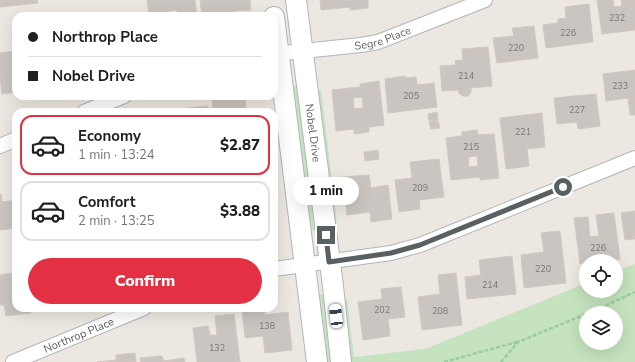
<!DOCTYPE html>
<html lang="en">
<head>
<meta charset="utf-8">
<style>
  :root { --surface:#fff; --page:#f6f6f6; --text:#202124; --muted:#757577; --line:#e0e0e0; --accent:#e33042 }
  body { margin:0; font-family:"Nunito Sans",sans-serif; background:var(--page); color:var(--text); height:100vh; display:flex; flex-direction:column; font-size:15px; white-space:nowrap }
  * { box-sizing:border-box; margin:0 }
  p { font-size:13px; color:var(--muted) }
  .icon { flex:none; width:22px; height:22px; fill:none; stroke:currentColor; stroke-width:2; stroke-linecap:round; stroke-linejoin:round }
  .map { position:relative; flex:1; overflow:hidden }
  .panel { position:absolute; left:12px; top:108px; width:266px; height:204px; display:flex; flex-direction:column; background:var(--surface); border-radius:12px; box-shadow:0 4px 16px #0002 }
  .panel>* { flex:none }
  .top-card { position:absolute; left:12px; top:12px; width:266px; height:88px; border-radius:12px; box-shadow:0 4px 16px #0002; display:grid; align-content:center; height:88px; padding:0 16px; background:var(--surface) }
  .tools { position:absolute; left:579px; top:254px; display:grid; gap:8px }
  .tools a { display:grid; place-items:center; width:44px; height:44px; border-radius:50%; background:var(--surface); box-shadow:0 4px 16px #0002; font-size:20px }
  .end { position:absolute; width:18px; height:18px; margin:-9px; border:5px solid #5a5f62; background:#fff; box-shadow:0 0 0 2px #fff }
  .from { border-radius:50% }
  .bubble { position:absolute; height:28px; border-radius:14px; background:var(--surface); box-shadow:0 4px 16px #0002; font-size:13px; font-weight:800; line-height:28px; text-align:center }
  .car { position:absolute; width:12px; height:24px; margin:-12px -6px; border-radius:5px; box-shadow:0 0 3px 1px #0007; background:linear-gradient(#fff 24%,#345 0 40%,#fff 0 76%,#345 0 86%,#fff 0) }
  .top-card b { display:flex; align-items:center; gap:14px; height:38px; font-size:15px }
  .top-card b+b { border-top:1px solid var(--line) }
  .top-card i { width:10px; height:10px; background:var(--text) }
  ul { padding:7px 0 0; list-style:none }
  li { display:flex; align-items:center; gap:12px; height:60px; margin:0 8px 6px; padding:0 8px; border:2px solid var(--line); border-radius:12px }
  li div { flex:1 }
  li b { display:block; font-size:15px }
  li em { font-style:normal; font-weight:800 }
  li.current { border-color:var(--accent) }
  li>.icon { width:36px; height:36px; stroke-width:1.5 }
  .button { display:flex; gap:8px; margin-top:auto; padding:8px 16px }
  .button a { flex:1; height:46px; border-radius:24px; background:var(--accent); color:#fff; font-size:16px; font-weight:800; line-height:46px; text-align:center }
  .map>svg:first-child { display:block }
  .green { fill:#c4e3be; fill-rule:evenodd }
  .building { fill:#cac5c0; stroke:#d1c8c0; fill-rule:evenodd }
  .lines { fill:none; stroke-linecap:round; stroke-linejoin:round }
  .street-casing { stroke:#b2b5b8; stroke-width:16 }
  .secondary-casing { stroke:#b1b6b9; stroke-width:22 }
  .path { stroke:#9bcca1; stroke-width:2.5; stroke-dasharray:4 2; stroke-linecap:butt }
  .street { stroke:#fff; stroke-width:14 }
  .secondary { stroke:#fff; stroke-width:20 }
  .route { stroke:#5a5f62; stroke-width:5 }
  .labels { text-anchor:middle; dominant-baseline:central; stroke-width:4; stroke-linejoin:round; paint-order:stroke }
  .number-label { font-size:9px; fill:#76787a }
  .street-label { font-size:11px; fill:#5a5f62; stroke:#fff }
</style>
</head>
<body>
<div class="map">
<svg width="635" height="362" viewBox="0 0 635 362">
  <rect width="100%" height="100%" fill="#ece8e1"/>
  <path class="green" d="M 297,85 L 299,87 L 316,230 L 314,231 L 309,229 L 292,88 Z
    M 321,90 L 337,221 L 333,221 L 317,91 Z
    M 635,264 L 635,362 L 349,362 L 342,300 L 347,299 L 354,357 L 425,349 L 586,283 L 586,291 L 616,291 L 616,271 ZM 586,313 L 616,313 L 616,343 L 586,343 Z
    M 319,294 L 324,295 L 325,297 L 333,362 L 325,362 L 317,296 Z"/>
  <path class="building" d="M 0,0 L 37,0 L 38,3 L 0,7 Z
    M 147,0 L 195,0 L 197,16 L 178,16 L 177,10 L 168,11 L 169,16 L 149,16 Z
    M 200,0 L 250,0 L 251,10 L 234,11 L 235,16 L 202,16 Z
    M 320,0 L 368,0 L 368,8 L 350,10 L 350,7 L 321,10 Z
    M 597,0 L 613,0 L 614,7 L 622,6 L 621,0 L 635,0 L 635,30 L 602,34 Z
    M 589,4 L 593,42 L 546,48 L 543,25 L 558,23 L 558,19 L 566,18 L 565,7 Z
    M 534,26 L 538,58 L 497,63 L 493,38 L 514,36 L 512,28 Z
    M 16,45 L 16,92 L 2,94 L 0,77 L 0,53 L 14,51 L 13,46 Z
    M 488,47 L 492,86 L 471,88 L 471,92 L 468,96 L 462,96 L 459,93 L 458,90 L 442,91 L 440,66 L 456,65 L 455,61 L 463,60 L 462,49 Z
    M 635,70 L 635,115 L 630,115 L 628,98 L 606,101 L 603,74 Z
    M 405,76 L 405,78 L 416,77 L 417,85 L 434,83 L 437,107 L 388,113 L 385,79 Z
    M 379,81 L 384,125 L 369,127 L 369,132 L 354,134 L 354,129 L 336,131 L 332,90 L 360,87 L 360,84 ZM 362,97 L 363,108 L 354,109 L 353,98 Z
    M 596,94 L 600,126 L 578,129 L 577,122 L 557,124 L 554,98 Z
    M 245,96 L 246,111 L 264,109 L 265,112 L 213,112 L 212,100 Z
    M 208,106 L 209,112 L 184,112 L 190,111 L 189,108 Z
    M 437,112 L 438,120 L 429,121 L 428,114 Z
    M 542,113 L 545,147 L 527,149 L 529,166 L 506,169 L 500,118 Z
    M 438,121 L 440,128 L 431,129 L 429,122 Z
    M 477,130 L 478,135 L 494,134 L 499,178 L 480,180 L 480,177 L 451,180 L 446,138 L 462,136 L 462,132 ZM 477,156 L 478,166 L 469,167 L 468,157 Z
    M 378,150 L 379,159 L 365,161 L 364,152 Z
    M 439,159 L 444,197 L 419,200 L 420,209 L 399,212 L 395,180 L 412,178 L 410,162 Z
    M 369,175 L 371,188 L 388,185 L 392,219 L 371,222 L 370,212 L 347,215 L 343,177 Z
    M 0,194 L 1,194 L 2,202 L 16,200 L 16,228 L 0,230 Z
    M 274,204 L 277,230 L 274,231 Z
    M 635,211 L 635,239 L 625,240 L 621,213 Z
    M 614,213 L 620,259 L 601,261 L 586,261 L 586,263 L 580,264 L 574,218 L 588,217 L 590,237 L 599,236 L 596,215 Z
    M 560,231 L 566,283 L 524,288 L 521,255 L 544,252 L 541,233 Z
    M 512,256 L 516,294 L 467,299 L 465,277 L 481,275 L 479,260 Z
    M 11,273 L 12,281 L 16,280 L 16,308 L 30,308 L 31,313 L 6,316 L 4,305 L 0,305 L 0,275 Z
    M 456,273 L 462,325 L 422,330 L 418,297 L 440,294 L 438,275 Z
    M 401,287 L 405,317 L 388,319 L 390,336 L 363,340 L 358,302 L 382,299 L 381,289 Z
    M 242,308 L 264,308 L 265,315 L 288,312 L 292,350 L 265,353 L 263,336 L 245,338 Z
    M 234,314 L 240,362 L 197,362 L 193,328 L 208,326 L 210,335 L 217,335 L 215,316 Z
    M 135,353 L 136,362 L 97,362 L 116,360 L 116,355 Z
    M 162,356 L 164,361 L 184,358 L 185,362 L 141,362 L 140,358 Z"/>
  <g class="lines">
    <g class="street-casing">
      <g id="street">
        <path id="s1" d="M 274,54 L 361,45 L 378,42 L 485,0"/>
        <path d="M 84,112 L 124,96"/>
        <path d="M 0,146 L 16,139"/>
        <path d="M 274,269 L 391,253 L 420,245 L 635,158"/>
        <path id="s2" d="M 13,362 L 144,308"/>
      </g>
    </g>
    <g class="secondary-casing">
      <g id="secondary">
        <path id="s3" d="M 296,0 L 333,286 L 341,362"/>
        <path d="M 274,17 L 317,362"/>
      </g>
    </g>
    <path class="path" d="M 589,313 L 635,292
      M 444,362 L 517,342
      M 501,362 L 518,342 L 586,314"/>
    <use href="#street" class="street"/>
    <use href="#secondary" class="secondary"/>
  </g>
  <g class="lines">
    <path class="route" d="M 326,235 L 329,262 L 391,253 L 420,245 L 563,187"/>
  </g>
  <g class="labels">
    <g class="number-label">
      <text x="617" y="18">232</text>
      <text x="568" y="33">226</text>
      <text x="516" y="48">220</text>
      <text x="466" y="76">214</text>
      <text x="620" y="86">233</text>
      <text x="411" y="96">205</text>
      <text x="577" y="110">227</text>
      <text x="523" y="132">221</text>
      <text x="471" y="147">215</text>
      <text x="420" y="188">209</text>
      <text x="598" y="248">226</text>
      <text x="543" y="269">220</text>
      <text x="490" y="285">214</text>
      <text x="382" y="310">202</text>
      <text x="440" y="311">208</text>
      <text x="267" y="326">138</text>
      <text x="217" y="348">132</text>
    </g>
    <g class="street-label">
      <text stroke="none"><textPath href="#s1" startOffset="110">Segre Place</textPath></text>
      <text stroke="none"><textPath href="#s3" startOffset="134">Nobel Drive</textPath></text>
      <text stroke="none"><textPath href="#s2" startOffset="71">Northrop Place</textPath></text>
    </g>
  </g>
</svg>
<div class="tools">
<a><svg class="icon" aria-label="locate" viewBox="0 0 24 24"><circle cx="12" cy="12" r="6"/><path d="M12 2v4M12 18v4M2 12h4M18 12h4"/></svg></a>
<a><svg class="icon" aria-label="layers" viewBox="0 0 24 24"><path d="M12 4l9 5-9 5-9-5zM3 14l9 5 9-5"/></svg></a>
</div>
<i class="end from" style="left:563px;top:187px"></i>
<i class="end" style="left:326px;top:235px"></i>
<div class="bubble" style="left:293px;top:177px;width:66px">1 min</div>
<i class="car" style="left:336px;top:316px;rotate:354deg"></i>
<div class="top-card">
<b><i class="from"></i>Northrop Place</b>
<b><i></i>Nobel Drive</b>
</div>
<section class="panel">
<ul>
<li class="current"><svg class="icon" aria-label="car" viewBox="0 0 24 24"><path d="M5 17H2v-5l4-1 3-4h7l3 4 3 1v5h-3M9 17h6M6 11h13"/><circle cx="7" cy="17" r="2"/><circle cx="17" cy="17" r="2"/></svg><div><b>Economy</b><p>1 min · 13:24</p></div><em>$2.87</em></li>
<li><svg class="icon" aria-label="car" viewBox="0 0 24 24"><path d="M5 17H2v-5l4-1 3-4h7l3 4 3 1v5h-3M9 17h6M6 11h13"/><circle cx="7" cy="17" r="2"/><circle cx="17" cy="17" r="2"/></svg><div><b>Comfort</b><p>2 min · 13:25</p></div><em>$3.88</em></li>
</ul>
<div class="button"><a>Confirm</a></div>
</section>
</div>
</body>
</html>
